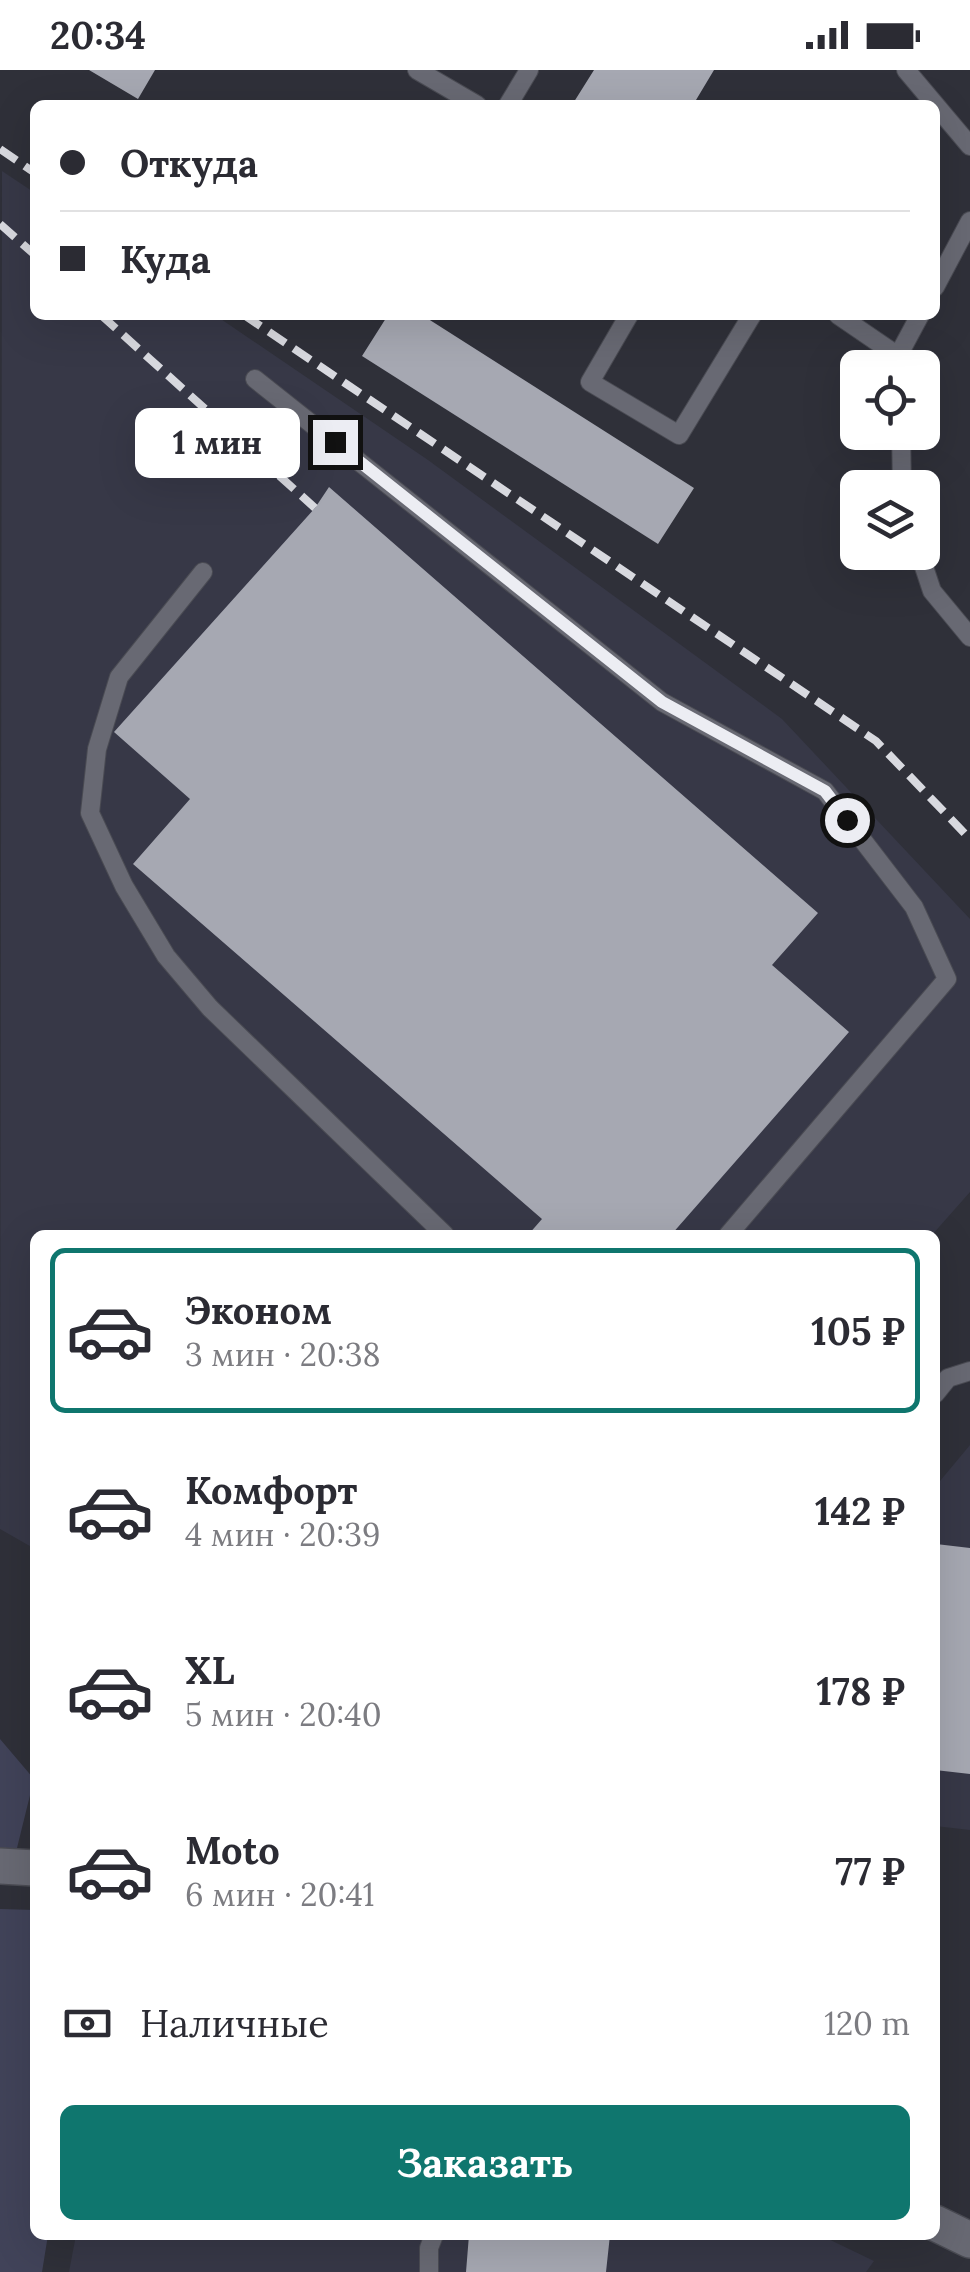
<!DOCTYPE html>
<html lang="ru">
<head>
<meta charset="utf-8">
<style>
  :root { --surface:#fff; --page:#f7f7f7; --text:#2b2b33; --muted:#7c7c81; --line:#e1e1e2; --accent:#0f766e }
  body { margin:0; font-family:Lora,serif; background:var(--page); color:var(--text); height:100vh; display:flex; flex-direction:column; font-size:38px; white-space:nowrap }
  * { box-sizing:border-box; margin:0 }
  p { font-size:32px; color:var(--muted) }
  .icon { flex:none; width:55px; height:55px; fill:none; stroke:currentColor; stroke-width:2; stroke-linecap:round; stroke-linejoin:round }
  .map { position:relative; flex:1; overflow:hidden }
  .drawer { position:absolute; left:30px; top:1160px; width:910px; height:1010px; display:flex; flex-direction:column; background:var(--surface); border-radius:15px; box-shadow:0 10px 40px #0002 }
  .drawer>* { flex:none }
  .banner { position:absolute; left:30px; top:30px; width:910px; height:220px; border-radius:15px; box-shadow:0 10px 40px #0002; display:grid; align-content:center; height:220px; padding:0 30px; background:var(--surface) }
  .fabs { position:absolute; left:840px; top:280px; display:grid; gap:20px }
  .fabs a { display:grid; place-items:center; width:100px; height:100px; border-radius:15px; background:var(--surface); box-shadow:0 10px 40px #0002; font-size:50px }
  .end { position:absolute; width:45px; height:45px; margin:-22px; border:12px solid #ecedf3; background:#111; box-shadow:0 0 0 5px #111 }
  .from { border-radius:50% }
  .bubble { position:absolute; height:70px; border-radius:15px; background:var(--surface); box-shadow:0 10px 40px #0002; font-size:32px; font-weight:700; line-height:70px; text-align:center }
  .banner b { display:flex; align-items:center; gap:35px; height:95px; font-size:38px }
  .banner b+b { border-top:2px solid var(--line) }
  .banner i { width:25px; height:25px; background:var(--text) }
  ul { padding:18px 0 0; list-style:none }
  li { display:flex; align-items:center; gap:30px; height:165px; margin:0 20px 15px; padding:0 10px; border:5px solid transparent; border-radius:15px }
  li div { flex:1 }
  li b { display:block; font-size:38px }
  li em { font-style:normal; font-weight:700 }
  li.current { border-color:var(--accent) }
  li>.icon { width:90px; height:90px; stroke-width:1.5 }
  .pay { display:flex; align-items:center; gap:25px; height:110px; padding:0 30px; font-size:38px }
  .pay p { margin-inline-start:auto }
  .primary-button { display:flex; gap:20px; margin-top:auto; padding:20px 30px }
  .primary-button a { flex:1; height:115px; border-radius:15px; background:var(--accent); color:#fff; font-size:40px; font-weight:700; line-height:115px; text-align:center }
  .status { display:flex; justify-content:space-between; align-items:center; height:70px; padding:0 50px; background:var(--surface); direction:ltr }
  .status svg { height:28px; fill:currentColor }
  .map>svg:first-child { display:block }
  .built { fill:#373847 }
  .green { fill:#414359 }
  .building { fill:#a6a8b2 }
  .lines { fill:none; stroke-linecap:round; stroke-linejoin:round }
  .lane-casing { stroke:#4a4b53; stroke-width:20 }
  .street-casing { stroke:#4a4b53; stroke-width:38 }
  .lane { stroke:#686973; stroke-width:18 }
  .street { stroke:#686973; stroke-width:35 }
  .rail { stroke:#d8d9df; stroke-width:8; stroke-dasharray:20 10; stroke-linecap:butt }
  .route { stroke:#ecedf3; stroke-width:12 }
</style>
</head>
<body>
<div class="status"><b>20:34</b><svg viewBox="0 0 49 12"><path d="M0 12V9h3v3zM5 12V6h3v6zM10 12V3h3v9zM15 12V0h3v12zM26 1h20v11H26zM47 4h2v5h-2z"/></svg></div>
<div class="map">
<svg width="970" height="2202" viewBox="0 0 970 2202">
  <rect width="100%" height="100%" fill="#2f3039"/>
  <path class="built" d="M 2,101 L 35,123 L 35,245 L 215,245 L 428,390 L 782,649 L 970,849 L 970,1122 L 932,1165 L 35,1165 L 35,1479 L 0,1459 Z
    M 970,1375 L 970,1760 L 935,1756 L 935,1417 Z
    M 76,2165 L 820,2165 L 874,2191 L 866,2202 L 69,2202 Z"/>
  <path class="green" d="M 0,1669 L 34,1709 L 16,1782 L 0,1781 Z
    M 0,1839 L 35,1840 L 35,2165 L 48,2165 L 42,2202 L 0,2202 Z"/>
  <path class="building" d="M 89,0 L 155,0 L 138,29 Z
    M 594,0 L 714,0 L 693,35 L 572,35 Z
    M 388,245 L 422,245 L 694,418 L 658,474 L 362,286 Z
    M 329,417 L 818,843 L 772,895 L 849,962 L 671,1165 L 528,1165 L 542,1149 L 133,794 L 190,729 L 114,662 L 315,438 Z
    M 936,1474 L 970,1478 L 970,1704 L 935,1700 Z
    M 469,2165 L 610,2165 L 606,2202 L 466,2202 Z"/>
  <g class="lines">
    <g class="lane-casing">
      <path id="lane" d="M 417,0 L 477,35
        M 906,0 L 970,76
        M 508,35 L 529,0
        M 935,217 L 970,151
        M 629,245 L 590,312 L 679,365 L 752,245
        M 838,245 L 898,286 L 898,298
        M 898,286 L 920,245
        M 255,309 L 662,632 L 825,721 L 914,837 L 947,909 L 728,1165
        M 901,362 L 902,418
        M 919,482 L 932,521 L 970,567
        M 203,502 L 119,607 L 97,679 L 90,743 L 124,816 L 166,886 L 210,938 L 445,1165
        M 935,1324 L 948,1308 L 970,1301
        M 429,2202 L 429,2178 L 434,2165"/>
    </g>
    <g class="street-casing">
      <path id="street" d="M 0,1796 L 35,1798
        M 935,2153 L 970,2170"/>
    </g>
    <use href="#lane" class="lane"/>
    <use href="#street" class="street"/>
    <path class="rail" d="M 0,79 L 35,103
      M 0,154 L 35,185
      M 101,245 L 315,438
      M 244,245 L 876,671 L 970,769"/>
  </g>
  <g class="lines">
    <path class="route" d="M 335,372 L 662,632 L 825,721 L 847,750"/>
  </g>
</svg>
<div class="fabs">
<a><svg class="icon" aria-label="locate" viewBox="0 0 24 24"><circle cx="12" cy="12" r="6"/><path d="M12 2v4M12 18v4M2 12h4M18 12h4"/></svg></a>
<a><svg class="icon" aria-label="layers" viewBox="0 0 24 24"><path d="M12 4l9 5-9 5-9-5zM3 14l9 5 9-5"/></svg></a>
</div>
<i class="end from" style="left:847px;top:750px"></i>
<i class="end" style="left:335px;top:372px"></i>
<div class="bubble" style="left:135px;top:338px;width:165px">1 мин</div>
<div class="banner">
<b><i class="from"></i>Откуда</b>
<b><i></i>Куда</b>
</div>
<section class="drawer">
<ul>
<li class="current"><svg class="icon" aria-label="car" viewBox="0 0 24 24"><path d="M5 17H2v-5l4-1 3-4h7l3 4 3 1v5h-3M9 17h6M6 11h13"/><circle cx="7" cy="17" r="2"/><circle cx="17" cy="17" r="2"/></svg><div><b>Эконом</b><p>3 мин · 20:38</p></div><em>105 ₽</em></li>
<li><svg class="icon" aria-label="car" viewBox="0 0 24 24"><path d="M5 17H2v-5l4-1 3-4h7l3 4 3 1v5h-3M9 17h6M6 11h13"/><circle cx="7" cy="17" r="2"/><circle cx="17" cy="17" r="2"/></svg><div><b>Комфорт</b><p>4 мин · 20:39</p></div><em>142 ₽</em></li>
<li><svg class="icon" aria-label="car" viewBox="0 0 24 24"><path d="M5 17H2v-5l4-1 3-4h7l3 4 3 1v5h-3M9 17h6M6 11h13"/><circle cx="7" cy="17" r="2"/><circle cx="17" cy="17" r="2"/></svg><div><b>XL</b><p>5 мин · 20:40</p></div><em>178 ₽</em></li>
<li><svg class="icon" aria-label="car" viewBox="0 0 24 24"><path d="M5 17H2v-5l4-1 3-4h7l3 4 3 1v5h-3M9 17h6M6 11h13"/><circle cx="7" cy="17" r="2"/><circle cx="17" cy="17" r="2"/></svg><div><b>Moto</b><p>6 мин · 20:41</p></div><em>77 ₽</em></li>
</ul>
<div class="pay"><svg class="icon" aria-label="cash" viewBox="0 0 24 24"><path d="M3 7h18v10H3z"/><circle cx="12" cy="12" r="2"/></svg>Наличные<p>120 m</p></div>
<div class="primary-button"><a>Заказать</a></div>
</section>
</div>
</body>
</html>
